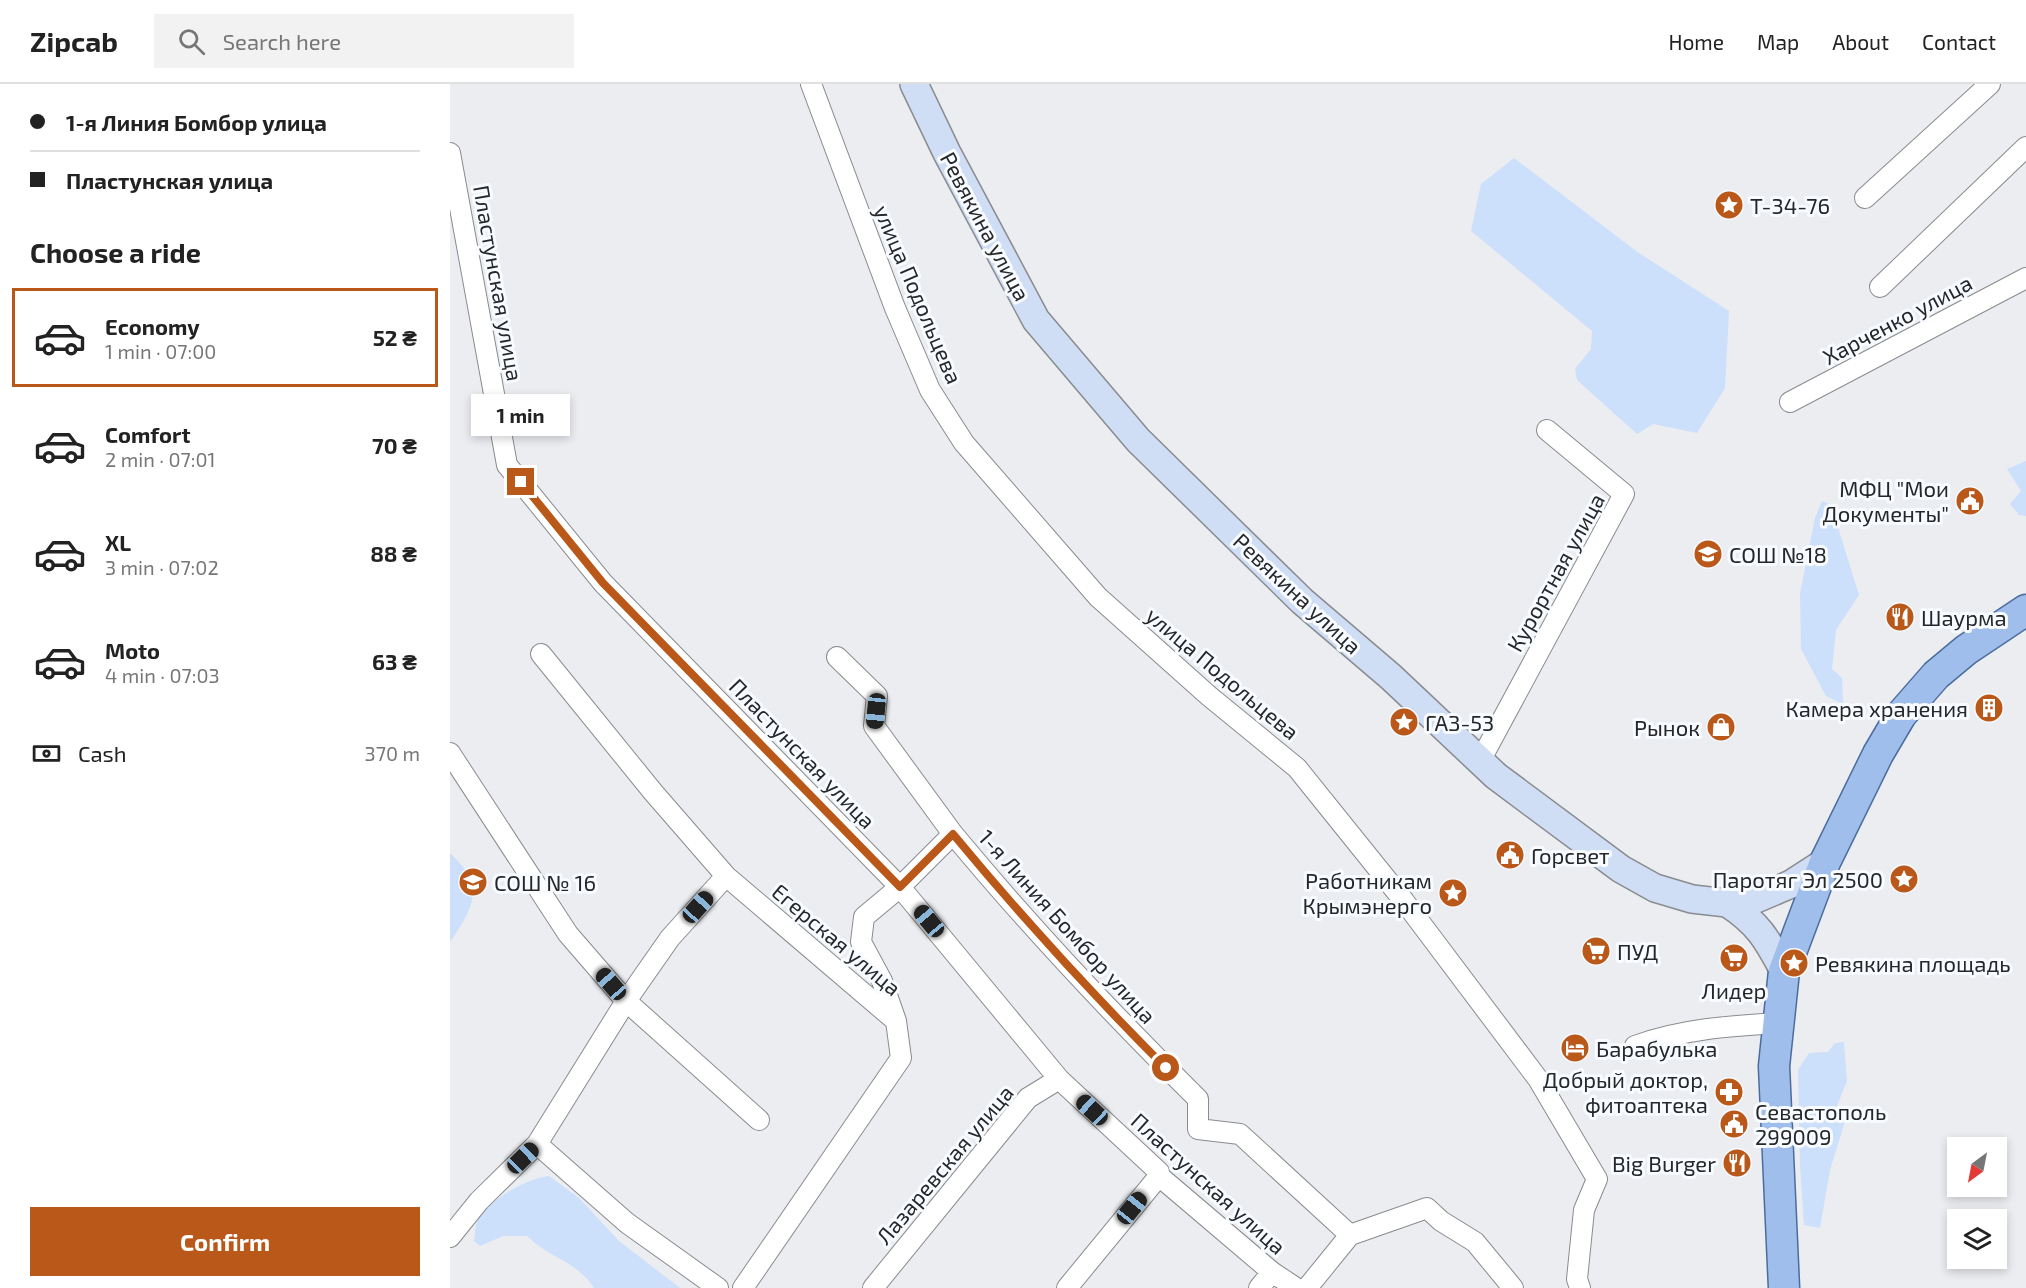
<!DOCTYPE html>
<html lang="en">
<head>
<meta charset="utf-8">
<style>
  :root { --surface:#fff; --page:#f2f2f2; --text:#222; --muted:#767676; --line:#e0e0e0; --accent:#ba581a }
  body { margin:0; font-family:"Exo 2",sans-serif; background:var(--page); color:var(--text); height:100vh; display:flex; flex-direction:column; font-size:22px; white-space:nowrap }
  * { box-sizing:border-box; margin:0 }
  p { font-size:20px; color:var(--muted) }
  .icon { flex:none; width:33px; height:33px; fill:none; stroke:currentColor; stroke-width:2; stroke-linecap:round; stroke-linejoin:round }
  .map { position:relative; flex:1; overflow:hidden }
  .sheet { display:flex; flex-direction:column; background:var(--surface); width:450px }
  .sheet>* { flex:none }
  .hud { display:grid; align-content:center; height:132px; padding:0 30px; background:var(--surface) }
  .needle { width:39px; rotate:212deg }
  .fabs { position:absolute; left:1497px; top:1053px; display:grid; gap:12px }
  .fabs a { display:grid; place-items:center; width:60px; height:60px; border-radius:0px; background:var(--surface); box-shadow:0 3px 9px #0003; font-size:30px }
  .end { position:absolute; width:27px; height:27px; margin:-14px; border:8px solid #ba581a; background:#fff; box-shadow:0 0 0 3px #fff }
  .from { border-radius:50% }
  .bubble { position:absolute; height:42px; border-radius:0px; background:var(--surface); box-shadow:0 3px 9px #0003; font-size:20px; font-weight:700; line-height:42px; text-align:center }
  .car { position:absolute; width:18px; height:36px; margin:-18px -9px; border-radius:8px; box-shadow:0 0 4px 2px #0007; background:linear-gradient(#222 24%,#8ab4d8 0 40%,#222 0 76%,#8ab4d8 0 86%,#222 0) }
  .hud b { display:flex; align-items:center; gap:21px; height:57px; font-size:22px }
  .hud b+b { border-top:2px solid var(--line) }
  .hud i { width:15px; height:15px; background:var(--text) }
  ul { padding:0; list-style:none }
  li { display:flex; align-items:center; gap:18px; height:99px; margin:0 12px 9px; padding:0 18px; border:3px solid transparent; border-radius:0px }
  li div { flex:1 }
  li b { display:block; font-size:22px }
  li em { font-style:normal; font-weight:700 }
  li.on { border-color:var(--accent) }
  li>.icon { width:54px; height:54px; stroke-width:1.5 }
  h2 { padding:0 30px; font-size:27px; line-height:72px }
  .pay { display:flex; align-items:center; gap:15px; height:66px; padding:0 30px; font-size:22px }
  .pay p { margin-inline-start:auto }
  .cta { display:flex; gap:12px; margin-top:auto; padding:12px 30px }
  .cta a { flex:1; height:69px; border-radius:0px; background:var(--accent); color:#fff; font-size:24px; font-weight:700; line-height:69px; text-align:center }
  header { display:flex; align-items:center; gap:36px; box-sizing:border-box; height:84px; padding:0 30px; background:var(--surface); border-bottom:2px solid var(--line) }
  header strong { font-size:28px }
  nav { display:flex; gap:33px; margin-inline-start:auto; font-size:21px }
  .search { width:420px; height:54px; background:var(--page); display:flex; align-items:center; gap:15px; box-sizing:border-box; padding:0 21px; border-radius:0px; color:var(--muted); font-size:22px }
  main { display:flex; flex:1; min-height:0 }
  .map>svg:first-child { display:block }
  .green { fill:#ccdffb }
  .lines { fill:none; stroke-linecap:round; stroke-linejoin:round }
  .street-casing { stroke:#898b8f; stroke-width:22 }
  .secondary-casing { stroke:#898b8f; stroke-width:30 }
  .primary-casing { stroke:#4b6d9e; stroke-width:33 }
  .street { stroke:#fff; stroke-width:20 }
  .secondary { stroke:#cfdef5; stroke-width:27 }
  .primary { stroke:#9fbeeb; stroke-width:30 }
  .route { stroke:#ba581a; stroke-width:8 }
  .labels { text-anchor:middle; dominant-baseline:central; stroke-width:6; stroke-linejoin:round; paint-order:stroke }
  .poi-label { font-size:22px; fill:#262728; stroke:#f8fbff; text-anchor:start }
  .street-label { font-size:22px; fill:#262728; stroke:#f8fbff }
</style>
</head>
<body>
<header>
<strong>Zipcab</strong>
<div class="search"><svg class="icon" aria-label="search" viewBox="0 0 24 24"><circle cx="10" cy="10" r="6"/><path d="M15 15l6 6"/></svg>Search here</div>
<nav><a>Home</a><a>Map</a><a>About</a><a>Contact</a></nav>
</header>
<main>
<section class="sheet">
<div class="hud">
<b><i class="from"></i>1-я Линия Бомбор улица</b>
<b><i></i>Пластунская улица</b>
</div>
<h2>Choose a ride</h2>
<ul>
<li class="on"><svg class="icon" aria-label="car" viewBox="0 0 24 24"><path d="M5 17H2v-5l4-1 3-4h7l3 4 3 1v5h-3M9 17h6M6 11h13"/><circle cx="7" cy="17" r="2"/><circle cx="17" cy="17" r="2"/></svg><div><b>Economy</b><p>1 min · 07:00</p></div><em>52 ₴</em></li>
<li><svg class="icon" aria-label="car" viewBox="0 0 24 24"><path d="M5 17H2v-5l4-1 3-4h7l3 4 3 1v5h-3M9 17h6M6 11h13"/><circle cx="7" cy="17" r="2"/><circle cx="17" cy="17" r="2"/></svg><div><b>Comfort</b><p>2 min · 07:01</p></div><em>70 ₴</em></li>
<li><svg class="icon" aria-label="car" viewBox="0 0 24 24"><path d="M5 17H2v-5l4-1 3-4h7l3 4 3 1v5h-3M9 17h6M6 11h13"/><circle cx="7" cy="17" r="2"/><circle cx="17" cy="17" r="2"/></svg><div><b>XL</b><p>3 min · 07:02</p></div><em>88 ₴</em></li>
<li><svg class="icon" aria-label="car" viewBox="0 0 24 24"><path d="M5 17H2v-5l4-1 3-4h7l3 4 3 1v5h-3M9 17h6M6 11h13"/><circle cx="7" cy="17" r="2"/><circle cx="17" cy="17" r="2"/></svg><div><b>Moto</b><p>4 min · 07:03</p></div><em>63 ₴</em></li>
</ul>
<div class="pay"><svg class="icon" aria-label="cash" viewBox="0 0 24 24"><path d="M3 7h18v10H3z"/><circle cx="12" cy="12" r="2"/></svg>Cash<p>370 m</p></div>
<div class="cta"><a>Confirm</a></div>
</section>
<div class="map">
<svg width="1576" height="1204" viewBox="0 0 1576 1204">
  <rect width="100%" height="100%" fill="#ebedf1"/>
  <path class="green" d="M 1064,74 L 1186,167 L 1279,227 L 1275,304 L 1247,349 L 1203,340 L 1187,350 L 1127,296 L 1125,285 L 1141,265 L 1142,247 L 1021,147 L 1031,100 Z
    M 1576,377 L 1576,432 L 1569,431 L 1560,420 L 1571,407 L 1557,385 Z
    M 1372,417 L 1381,421 L 1409,511 L 1386,546 L 1382,585 L 1392,594 L 1393,620 L 1376,612 L 1351,565 L 1350,509 L 1365,434 Z
    M 0,769 C 36,802 24,823 0,858 Z
    M 1394,958 L 1397,997 L 1386,1024 L 1396,1034 L 1380,1086 L 1370,1144 L 1354,1141 L 1350,1081 L 1348,986 L 1359,969 L 1378,968 L 1385,959 Z
    M 99,1092 L 129,1114 L 169,1157 L 230,1204 L 144,1204 C 127,1177 99,1174 77,1152 L 53,1152 L 30,1162 L 24,1157 C 25,1151 25,1143 27,1138 C 35,1117 78,1094 99,1092 Z"/>
  <g class="lines">
    <g class="street-casing">
      <path id="street" d="M 361,0 L 445,224 L 480,306 L 514,359 L 648,513 L 759,612 L 847,684 L 954,817 L 1088,995 L 1147,1095 L 1134,1126 L 1127,1195 L 1130,1204
        M 0,69 L 57,381 L 153,499 L 450,803 L 609,995 L 709,1088 L 709,1092 L 822,1188 L 846,1204
        M 1415,114 L 1540,0
        M 1430,203 L 1576,63
        M 1340,318 L 1576,194
        M 91,570 L 203,708 L 276,792 L 446,937 L 451,974 L 293,1204
        M 387,573 L 427,612 L 424,642 L 503,750
        M 0,669 L 118,850 L 176,917 L 309,1036
        M 1030,677 L 1174,410 L 1097,346
        M 446,937 L 432,897 L 411,858 L 414,833 L 450,803 L 503,750 C 580,843 662,930 748,1015 L 748,1045 L 790,1050 L 900,1151
        M 1185,962 C 1232,945 1279,942 1328,939
        M 87,1060 L 177,1139 L 268,1204
        M 0,1153 L 29,1117 L 87,1060 L 176,917 L 220,854 L 276,792
        M 423,1204 L 578,1014 L 609,995
        M 617,1204 L 709,1092
        M 809,1204 L 822,1188
        M 857,1204 L 900,1151 L 977,1124 L 991,1137 L 1025,1158 L 1063,1204"/>
    </g>
    <g class="secondary-casing">
      <path id="secondary" d="M 464,0 L 497,69 L 586,236 L 688,356 L 852,517 L 941,593 L 1046,692 L 1171,785 L 1205,804 L 1242,815 L 1277,819 L 1306,815 L 1341,800 L 1375,778
        M 1277,819 C 1308,839 1317,855 1334,887"/>
    </g>
    <g class="primary-casing">
      <path id="primary" d="M 1334,1204 L 1324,982 L 1334,887 L 1375,778 L 1428,670 L 1451,631 L 1486,591 L 1516,566 L 1576,526"/>
    </g>
    <use href="#street" class="street"/>
    <use href="#secondary" class="secondary"/>
    <use href="#primary" class="primary"/>
  </g>
  <g class="lines">
    <path class="route" d="M 71,398 L 153,499 L 450,803 L 503,750 C 570,831 641,909 716,984"/>
  </g>
  <defs>
    <g id="sight-disc" transform="scale(1.5)"><circle r="9.5" fill="#ba581a" stroke="#f8fbff"/><path d="M0-6L1.8-2.2L6-1.7L2.9 1.2L3.7 5.4L0 3.3L-3.7 5.4L-2.9 1.2L-6-1.7L-1.8-2.2Z" fill="#fff"/></g>
    <g id="civic-disc" transform="scale(1.5)"><circle r="9.5" fill="#ba581a" stroke="#f8fbff"/><path d="M-.6-6.5H3V-4.5H.6V-3L4-1V1h2V6H-6V1h2V-1L-.6-3ZM-1.2 2.5V6h2.4V2.5Z" fill="#fff"/></g>
    <g id="school-disc" transform="scale(1.5)"><circle r="9.5" fill="#ba581a" stroke="#f8fbff"/><path d="M0-5L7-2L0 1L-7-2ZM-4 1L0 2.5L4 1V4Q0 6-4 4Z" fill="#fff"/></g>
    <g id="restaurant-disc" transform="scale(1.5)"><circle r="9.5" fill="#ba581a" stroke="#f8fbff"/><path d="M-5-6h1v4h1v-4h1v4h1v-4h1v5L-1.5 .5V6h-2V.5L-5-1ZM5-6V6H3V1.5H1.5Q1.5-4 5-6Z" fill="#fff"/></g>
    <g id="building-disc" transform="scale(1.5)"><circle r="9.5" fill="#ba581a" stroke="#f8fbff"/><path d="M-4-6H4V6H1V3H-1V6H-4ZM-2.5-4.3h1.7v1.8h-1.7ZM.8-4.3h1.7v1.8H.8ZM-2.5-1h1.7V.8h-1.7ZM.8-1h1.7V.8H.8Z" fill="#fff"/></g>
    <g id="shop-disc" transform="scale(1.5)"><circle r="9.5" fill="#ba581a" stroke="#f8fbff"/><path d="M-5-2.5h2.3a2.7 3.5 0 0 1 5.4 0H5L5.5 6h-11ZM-1.5-2.5h3a1.5 2.3 0 0 0-3 0Z" fill="#fff"/></g>
    <g id="supermarket-disc" transform="scale(1.5)"><circle r="9.5" fill="#ba581a" stroke="#f8fbff"/><path d="M-6-5.5h2.5l.6 2H6L4.5 2H-2.5L-4.4-4H-6ZM-1.5 3.2a1.3 1.3 0 1 0 .1 0ZM3 3.2a1.3 1.3 0 1 0 .1 0Z" fill="#fff"/></g>
    <g id="hotel-disc" transform="scale(1.5)"><circle r="9.5" fill="#ba581a" stroke="#f8fbff"/><path d="M-6-4.5h1.5V1H6V5H4.5V3h-9V5H-6ZM-4 0a1.8 1.8 0 1 1 3.6 0ZM.5 0V-2.5h3Q6-2.5 6 0Z" fill="#fff"/></g>
    <g id="pharmacy-disc" transform="scale(1.5)"><circle r="9.5" fill="#ba581a" stroke="#f8fbff"/><path d="M-2-6h4v4h4v4h-4v4h-4v-4h-4v-4h4Z" fill="#fff"/></g>
  </defs>
  <g fill-rule="evenodd">
    <use href="#sight-disc" x="1279" y="121"/>
    <use href="#civic-disc" x="1520" y="417"/>
    <use href="#school-disc" x="1258" y="470"/>
    <use href="#restaurant-disc" x="1450" y="533"/>
    <use href="#building-disc" x="1539" y="624"/>
    <use href="#sight-disc" x="954" y="638"/>
    <use href="#shop-disc" x="1271" y="643"/>
    <use href="#civic-disc" x="1060" y="771"/>
    <use href="#sight-disc" x="1454" y="795"/>
    <use href="#school-disc" x="23" y="798"/>
    <use href="#sight-disc" x="1003" y="809"/>
    <use href="#supermarket-disc" x="1146" y="867"/>
    <use href="#supermarket-disc" x="1284" y="874"/>
    <use href="#sight-disc" x="1344" y="879"/>
    <use href="#hotel-disc" x="1125" y="964"/>
    <use href="#pharmacy-disc" x="1279" y="1008"/>
    <use href="#civic-disc" x="1284" y="1040"/>
    <use href="#restaurant-disc" x="1287" y="1079"/>
  </g>
  <g class="labels">
    <g class="poi-label">
      <text x="1300" y="121">Т-34-76</text>
      <text x="1499" y="404" text-anchor="end">МФЦ "Мои<tspan x="1499" dy="25">Документы"</tspan></text>
      <text x="1279" y="470">СОШ №18</text>
      <text x="1471" y="533">Шаурма</text>
      <text x="1518" y="624" text-anchor="end">Камера хранения</text>
      <text x="975" y="638">ГАЗ-53</text>
      <text x="1250" y="643" text-anchor="end">Рынок</text>
      <text x="1081" y="771">Горсвет</text>
      <text x="1433" y="795" text-anchor="end">Паротяг Эл 2500</text>
      <text x="982" y="796" text-anchor="end">Работникам<tspan x="982" dy="25">Крымэнерго</tspan></text>
      <text x="44" y="798">СОШ № 16</text>
      <text x="1167" y="867">ПУД</text>
      <text x="1365" y="879">Ревякина площадь</text>
      <text x="1284" y="906" text-anchor="middle">Лидер</text>
      <text x="1146" y="964">Барабулька</text>
      <text x="1258" y="995" text-anchor="end">Добрый доктор,<tspan x="1258" dy="25">фитоаптека</tspan></text>
      <text x="1305" y="1027">Севастополь<tspan x="1305" dy="25">299009</tspan></text>
      <text x="1266" y="1079" text-anchor="end">Big Burger</text>
    </g>
    <g class="street-label">
      <text transform="translate(536 142) rotate(62)">Ревякина улица</text>
      <text transform="translate(49 199) rotate(80)">Пластунская улица</text>
      <text transform="translate(469 210) rotate(67)">улица Подольцева</text>
      <text transform="translate(1447 235) rotate(-28)">Харченко улица</text>
      <text transform="translate(1105 488) rotate(-61)">Курортная улица</text>
      <text transform="translate(848 509) rotate(43)">Ревякина улица</text>
      <text transform="translate(773 589) rotate(40)">улица Подольцева</text>
      <text transform="translate(353 669) rotate(46)">Пластунская улица</text>
      <text transform="translate(618 842) rotate(48)">1-я Линия Бомбор улица</text>
      <text transform="translate(387 855) rotate(40)">Егерская улица</text>
      <text transform="translate(494 1080) rotate(-50)">Лазаревская улица</text>
      <text transform="translate(759 1099) rotate(42)">Пластунская улица</text>
    </g>
  </g>
</svg>
<div class="fabs">
<a><svg class="needle" viewBox="-14 -14 28 28"><path d="M0-13l5 13h-10z" fill="#e53935"/><path d="M0 13l5-13h-10z" fill="#767676"/></svg></a>
<a><svg class="icon" aria-label="layers" viewBox="0 0 24 24"><path d="M12 4l9 5-9 5-9-5zM3 14l9 5 9-5"/></svg></a>
</div>
<i class="end from" style="left:716px;top:984px"></i>
<i class="end" style="left:71px;top:398px"></i>
<div class="bubble" style="left:21px;top:310px;width:99px">1 min</div>
<i class="car" style="left:426px;top:627px;rotate:186deg"></i>
<i class="car" style="left:248px;top:823px;rotate:42deg"></i>
<i class="car" style="left:479px;top:837px;rotate:320deg"></i>
<i class="car" style="left:161px;top:900px;rotate:319deg"></i>
<i class="car" style="left:642px;top:1026px;rotate:313deg"></i>
<i class="car" style="left:73px;top:1074px;rotate:46deg"></i>
<i class="car" style="left:682px;top:1124px;rotate:39deg"></i>
</div>
</main>
</body>
</html>
